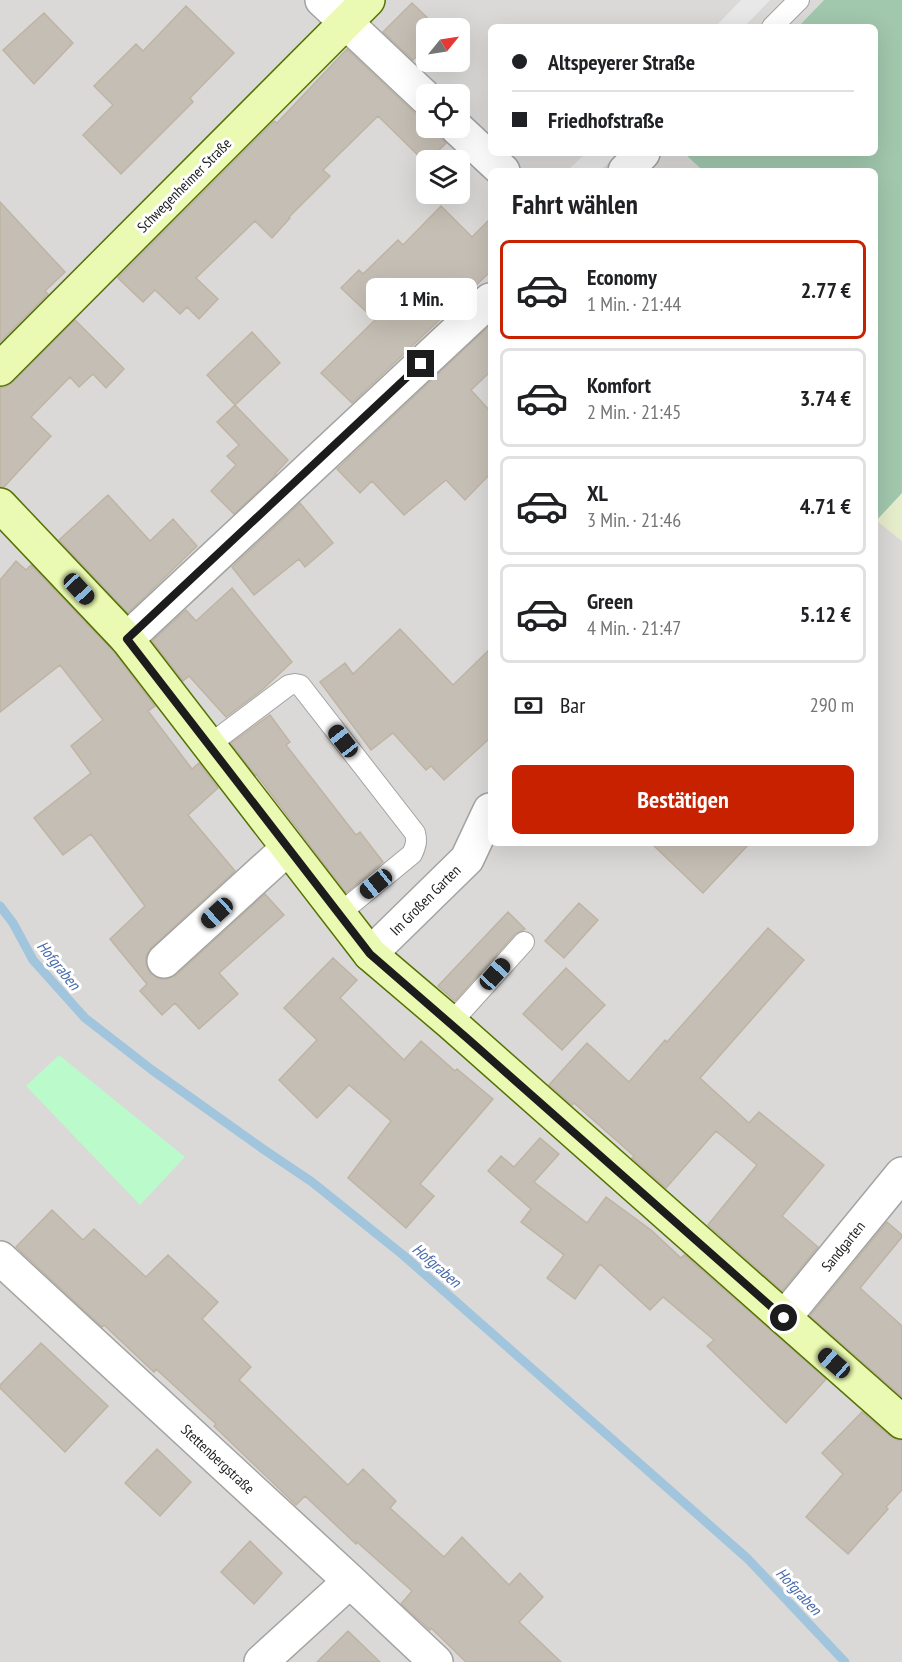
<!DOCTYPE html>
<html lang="de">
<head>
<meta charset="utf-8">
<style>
  :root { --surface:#fff; --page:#f6f6f6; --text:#202124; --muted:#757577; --line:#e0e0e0; --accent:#c72100 }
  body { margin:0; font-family:"PT Sans Narrow",sans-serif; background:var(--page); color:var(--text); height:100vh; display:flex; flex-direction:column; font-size:22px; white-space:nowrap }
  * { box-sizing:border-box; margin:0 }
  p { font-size:20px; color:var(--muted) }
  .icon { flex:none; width:33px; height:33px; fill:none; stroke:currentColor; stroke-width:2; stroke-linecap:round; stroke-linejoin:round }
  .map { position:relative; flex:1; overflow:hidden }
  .panel { position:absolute; left:488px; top:168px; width:390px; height:678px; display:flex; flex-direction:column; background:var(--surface); border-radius:9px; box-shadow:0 6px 24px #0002 }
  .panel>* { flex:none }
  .guide { position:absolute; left:488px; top:24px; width:390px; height:132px; border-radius:9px; box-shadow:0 6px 24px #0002; display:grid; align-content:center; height:132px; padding:0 24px; background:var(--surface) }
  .needle { width:39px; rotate:60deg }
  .controls { position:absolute; left:416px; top:18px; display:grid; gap:12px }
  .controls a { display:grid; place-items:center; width:54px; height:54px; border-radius:9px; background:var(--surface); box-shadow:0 6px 24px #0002; font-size:30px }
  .end { position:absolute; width:27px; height:27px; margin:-14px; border:8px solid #1c1c1c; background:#fff; box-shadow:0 0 0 3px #fff }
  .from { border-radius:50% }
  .bubble { position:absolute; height:42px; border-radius:9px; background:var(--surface); box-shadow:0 6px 24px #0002; font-size:20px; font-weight:800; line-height:42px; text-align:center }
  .car { position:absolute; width:18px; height:36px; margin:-18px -9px; border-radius:8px; box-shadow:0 0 4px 2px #0007; background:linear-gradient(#222 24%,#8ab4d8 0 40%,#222 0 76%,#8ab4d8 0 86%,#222 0) }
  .guide b { display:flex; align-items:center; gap:21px; height:57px; font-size:22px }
  .guide b+b { border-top:2px solid var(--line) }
  .guide i { width:15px; height:15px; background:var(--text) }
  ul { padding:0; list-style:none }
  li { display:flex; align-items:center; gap:18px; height:99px; margin:0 12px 9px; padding:0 12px; border:3px solid var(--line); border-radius:9px }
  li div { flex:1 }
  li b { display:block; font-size:22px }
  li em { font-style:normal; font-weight:800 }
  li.active { border-color:var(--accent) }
  li>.icon { width:54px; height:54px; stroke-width:1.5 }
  h2 { padding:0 24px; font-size:27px; line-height:72px }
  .pay { display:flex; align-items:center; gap:15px; height:66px; padding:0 24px; font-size:22px }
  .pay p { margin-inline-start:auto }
  .primary-button { display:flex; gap:12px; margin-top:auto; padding:12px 24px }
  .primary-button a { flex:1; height:69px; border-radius:9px; background:var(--accent); color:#fff; font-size:24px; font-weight:800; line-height:69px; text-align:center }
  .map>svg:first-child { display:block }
  .residential { fill:#dad9d8; fill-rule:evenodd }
  .farmland { fill:#e5edcb }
  .cemetery { fill:#a1c7ad }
  .park { fill:#bbfacb }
  .parking { fill:#e8e8e8 }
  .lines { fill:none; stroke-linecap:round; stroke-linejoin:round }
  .stream { stroke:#a0c5dc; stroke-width:9 }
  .building { fill:#c5beb4; stroke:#bfb4a3; stroke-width:1.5 }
  .service-casing { stroke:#a3a3a3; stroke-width:22 }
  .minor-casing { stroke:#a3a3a3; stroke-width:36 }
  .secondary-casing { stroke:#547203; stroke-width:36 }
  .service { stroke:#fff; stroke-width:20 }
  .minor { stroke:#fff; stroke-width:33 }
  .secondary { stroke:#ebfab2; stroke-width:33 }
  .route { stroke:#1c1c1c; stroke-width:8 }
  .labels { text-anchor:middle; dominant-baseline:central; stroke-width:6; stroke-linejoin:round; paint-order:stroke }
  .street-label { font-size:15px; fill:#1c1c1c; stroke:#fff }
  .water-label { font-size:16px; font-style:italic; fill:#4769ac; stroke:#fff }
</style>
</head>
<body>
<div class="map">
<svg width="902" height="1662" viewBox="0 0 902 1662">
  <rect width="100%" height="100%" fill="#edebe1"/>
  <path class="residential" d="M 0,0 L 824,0 L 798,27 L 490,27 L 490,153 L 684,153 L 703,171 L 490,171 L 490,843 L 874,843 L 875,522 L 876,520 L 902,541 L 902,1662 L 0,1662 ZM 426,28 L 459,28 L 459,62 L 426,62 ZM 426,94 L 459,94 L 459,128 L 426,128 ZM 426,160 L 459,160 L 459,194 L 426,194 Z"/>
  <path class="farmland" d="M 902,493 L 902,541 L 876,520 Z"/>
  <path class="cemetery" d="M 824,0 L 902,0 L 902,493 L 875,522 L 874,171 L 703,171 L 684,153 L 874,153 L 874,27 L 798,27 Z"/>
  <path class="park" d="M 59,1055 L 185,1157 L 140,1205 L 26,1086 Z"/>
  <path class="parking" d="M 741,0 L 770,0 L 744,27 L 715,27 Z
    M 586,153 L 618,153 L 600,171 L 567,171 Z"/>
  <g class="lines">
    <path class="stream" d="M 0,906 L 13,923 L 33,960 L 85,1018 L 152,1070 L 263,1149 L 312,1182 L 403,1255 L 748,1559 L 845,1662"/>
  </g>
  <path class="building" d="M 412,3 L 438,28 L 426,28 L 426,47 L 413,60 L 383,32 Z
    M 186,6 L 234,53 L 190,98 L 193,102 L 121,174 L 83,135 L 113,105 L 94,86 L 136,44 L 143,51 Z
    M 44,13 L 73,43 L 34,84 L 3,50 Z
    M 347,49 L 423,121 L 426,123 L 426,128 L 430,128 L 446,143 L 429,160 L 426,160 L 426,163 L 378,116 L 323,170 L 330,176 L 289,217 L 290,218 L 272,238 L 255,221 L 196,278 L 218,299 L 199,319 L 187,307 L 180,314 L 155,290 L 143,302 L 118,278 L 274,121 L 277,123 Z
    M 0,202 L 65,272 L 45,291 L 48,294 L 0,342 Z
    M 441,206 L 472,237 L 490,219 L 490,272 L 352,403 L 321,373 L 375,320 L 341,288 L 359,270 L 363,274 L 398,240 L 403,245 Z
    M 75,320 L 124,369 L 106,388 L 93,374 L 79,387 L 70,377 L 31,417 L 51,436 L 4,487 L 0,487 L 0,387 L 5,387 L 13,382 Z
    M 490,325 L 490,372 L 471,390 L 490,411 L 490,474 L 465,500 L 446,480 L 404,515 L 372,481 L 360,493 L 337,469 Z
    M 252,332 L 280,363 L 235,405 L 207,375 Z
    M 235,405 L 288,460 L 275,474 L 276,475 L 234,514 L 211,491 L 236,465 L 227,456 L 239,445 L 217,422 Z
    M 108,495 L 150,541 L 173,519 L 197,546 L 128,613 L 59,540 Z
    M 300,503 L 333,543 L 305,567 L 299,559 L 254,595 L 232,567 Z
    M 16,561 L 26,570 L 31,565 L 113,651 L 155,706 L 148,711 L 192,769 L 199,763 L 218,788 L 188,815 L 235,871 L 151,948 L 146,956 L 146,964 L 150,973 L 159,979 L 167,979 L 176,975 L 265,894 L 284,915 L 219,973 L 238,994 L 199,1029 L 175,1003 L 162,1015 L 140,991 L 147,984 L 110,939 L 145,906 L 91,834 L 63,855 L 34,818 L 91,773 L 71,746 L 103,720 L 60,665 L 0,712 L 0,580 Z
    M 232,588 L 292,662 L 262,690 L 226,717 L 189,676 L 183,681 L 152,641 L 186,610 L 196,621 Z
    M 400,629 L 453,685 L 490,649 L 490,738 L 444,780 L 431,766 L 426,770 L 393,733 L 371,750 L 320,682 L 345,663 L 353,674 Z
    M 270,715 L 290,742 L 286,745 L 356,835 L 360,832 L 383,862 L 346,893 L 256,774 L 255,775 L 231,743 Z
    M 651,843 L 750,843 L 703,893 Z
    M 579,903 L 598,920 L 564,958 L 545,941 Z
    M 508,912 L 525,929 L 515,934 L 455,1001 L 438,986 Z
    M 768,928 L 804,960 L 700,1078 L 749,1123 L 759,1112 L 824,1165 L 782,1216 L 818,1247 L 782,1291 L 708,1225 L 757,1165 L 716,1131 L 666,1188 L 632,1158 L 634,1156 L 574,1103 L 572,1105 L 549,1085 L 587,1043 L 629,1082 L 665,1040 L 667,1042 Z
    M 333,958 L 357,980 L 340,998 L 404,1060 L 421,1041 L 455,1071 L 457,1069 L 493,1099 L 420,1184 L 434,1196 L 406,1228 L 348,1178 L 391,1121 L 349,1085 L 317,1118 L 279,1080 L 317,1040 L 284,1008 Z
    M 566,968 L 605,1005 L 562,1050 L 523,1014 Z
    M 540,1138 L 559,1154 L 534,1182 L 587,1223 L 606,1197 L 651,1230 L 681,1258 L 684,1255 L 686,1256 L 826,1379 L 786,1423 L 707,1346 L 714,1340 L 663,1297 L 650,1310 L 600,1264 L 575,1299 L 547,1278 L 564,1255 L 521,1222 L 531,1209 L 488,1171 L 501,1156 L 514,1167 Z
    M 52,1210 L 83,1240 L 94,1229 L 146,1277 L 168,1255 L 218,1302 L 202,1319 L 251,1367 L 239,1380 L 348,1485 L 363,1469 L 396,1501 L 390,1508 L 444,1557 L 462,1537 L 509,1585 L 520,1573 L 543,1597 L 519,1622 L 561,1662 L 466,1662 L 431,1628 L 430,1630 L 401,1604 L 412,1591 L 357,1542 L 356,1544 L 305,1496 L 296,1505 L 214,1426 L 216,1424 L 156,1369 L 154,1372 L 104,1325 L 102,1327 L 16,1247 Z
    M 887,1222 L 902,1235 L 902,1237 L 860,1288 L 902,1326 L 902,1397 L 810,1316 Z
    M 41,1343 L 108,1406 L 65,1452 L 0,1388 L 0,1385 Z
    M 862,1412 L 890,1436 L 898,1440 L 902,1440 L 902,1490 L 886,1507 L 888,1509 L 848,1554 L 806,1517 L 843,1474 L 822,1453 Z
    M 157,1449 L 191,1482 L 160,1516 L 125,1483 Z
    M 250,1541 L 282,1573 L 254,1604 L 221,1572 Z
    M 348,1631 L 380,1662 L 317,1662 Z"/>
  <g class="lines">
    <g class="service-casing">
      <path id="service" d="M 772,27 L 799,0
        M 209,745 L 289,685 L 295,684 L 300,685 L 415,833 C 417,841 416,846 412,854 L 339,914
        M 451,1023 L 524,942"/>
    </g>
    <g class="minor-casing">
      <path id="minor" d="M 322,0 L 426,98
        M 457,128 L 503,171
        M 625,171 L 643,153
        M 127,639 L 490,300
        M 370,954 L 467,859 L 490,810
        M 164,961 L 288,848
        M 0,1258 L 350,1581 L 436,1662
        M 784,1318 L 902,1174
        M 261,1662 L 350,1581"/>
    </g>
    <g class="secondary-casing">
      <path id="secondary" d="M 0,369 L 368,0
        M 0,505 L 127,639 L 370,954 L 451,1023 L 902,1422"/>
    </g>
    <use href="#service" class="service"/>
    <use href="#minor" class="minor"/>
    <use href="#secondary" class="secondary"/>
  </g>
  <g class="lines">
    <path class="route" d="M 421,364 L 127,639 L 370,954 L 468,1039 L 784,1318"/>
  </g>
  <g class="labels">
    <g class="street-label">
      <text transform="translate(184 185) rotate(-45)">Schwegenheimer Straße</text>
      <text transform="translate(425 900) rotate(-45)">Im Großen Garten</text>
      <text transform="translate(843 1246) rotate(-51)">Sandgarten</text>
      <text transform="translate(218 1459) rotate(43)">Stettenbergstraße</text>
    </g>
    <g class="water-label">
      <text transform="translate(59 965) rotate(51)">Hofgraben</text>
      <text transform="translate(437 1265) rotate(41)">Hofgraben</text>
      <text transform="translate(799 1591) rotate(47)">Hofgraben</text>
    </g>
  </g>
</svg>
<div class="controls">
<a><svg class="needle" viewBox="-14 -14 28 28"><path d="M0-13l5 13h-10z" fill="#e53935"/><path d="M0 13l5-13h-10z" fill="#757577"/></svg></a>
<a><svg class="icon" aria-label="locate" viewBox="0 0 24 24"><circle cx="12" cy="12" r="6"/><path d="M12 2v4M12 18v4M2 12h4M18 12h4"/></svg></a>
<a><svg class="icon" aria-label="layers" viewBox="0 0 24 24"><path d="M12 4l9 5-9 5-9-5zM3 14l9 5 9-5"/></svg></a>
</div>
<i class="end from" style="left:784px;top:1318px"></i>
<i class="end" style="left:421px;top:364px"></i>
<div class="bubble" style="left:366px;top:278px;width:111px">1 Min.</div>
<i class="car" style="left:79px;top:589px;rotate:137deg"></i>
<i class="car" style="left:343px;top:741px;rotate:322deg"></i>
<i class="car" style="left:376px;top:884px;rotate:231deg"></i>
<i class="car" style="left:217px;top:913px;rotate:228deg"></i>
<i class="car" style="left:495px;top:974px;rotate:42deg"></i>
<i class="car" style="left:834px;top:1363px;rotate:311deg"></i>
<div class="guide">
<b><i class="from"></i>Altspeyerer Straße</b>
<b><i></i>Friedhofstraße</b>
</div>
<section class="panel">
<h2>Fahrt wählen</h2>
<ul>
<li class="active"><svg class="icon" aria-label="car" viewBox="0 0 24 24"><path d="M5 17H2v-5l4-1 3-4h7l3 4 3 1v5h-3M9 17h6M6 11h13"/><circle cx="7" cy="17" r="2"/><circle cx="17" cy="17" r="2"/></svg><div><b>Economy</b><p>1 Min. · 21:44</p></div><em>2.77 €</em></li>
<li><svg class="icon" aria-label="car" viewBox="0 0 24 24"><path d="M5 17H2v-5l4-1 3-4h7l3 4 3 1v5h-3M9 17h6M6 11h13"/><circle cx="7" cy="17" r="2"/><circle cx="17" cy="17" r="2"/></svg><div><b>Komfort</b><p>2 Min. · 21:45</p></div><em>3.74 €</em></li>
<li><svg class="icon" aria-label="car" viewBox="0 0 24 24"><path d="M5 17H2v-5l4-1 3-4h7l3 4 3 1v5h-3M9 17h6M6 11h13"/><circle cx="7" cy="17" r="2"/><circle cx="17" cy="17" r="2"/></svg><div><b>XL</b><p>3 Min. · 21:46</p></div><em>4.71 €</em></li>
<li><svg class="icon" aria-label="car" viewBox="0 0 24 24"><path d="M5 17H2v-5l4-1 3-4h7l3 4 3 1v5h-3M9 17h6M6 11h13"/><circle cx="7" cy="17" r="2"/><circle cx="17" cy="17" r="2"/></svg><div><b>Green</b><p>4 Min. · 21:47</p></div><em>5.12 €</em></li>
</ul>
<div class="pay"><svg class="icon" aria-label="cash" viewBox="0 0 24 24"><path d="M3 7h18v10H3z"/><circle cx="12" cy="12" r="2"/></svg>Bar<p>290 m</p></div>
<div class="primary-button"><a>Bestätigen</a></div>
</section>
</div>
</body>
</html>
